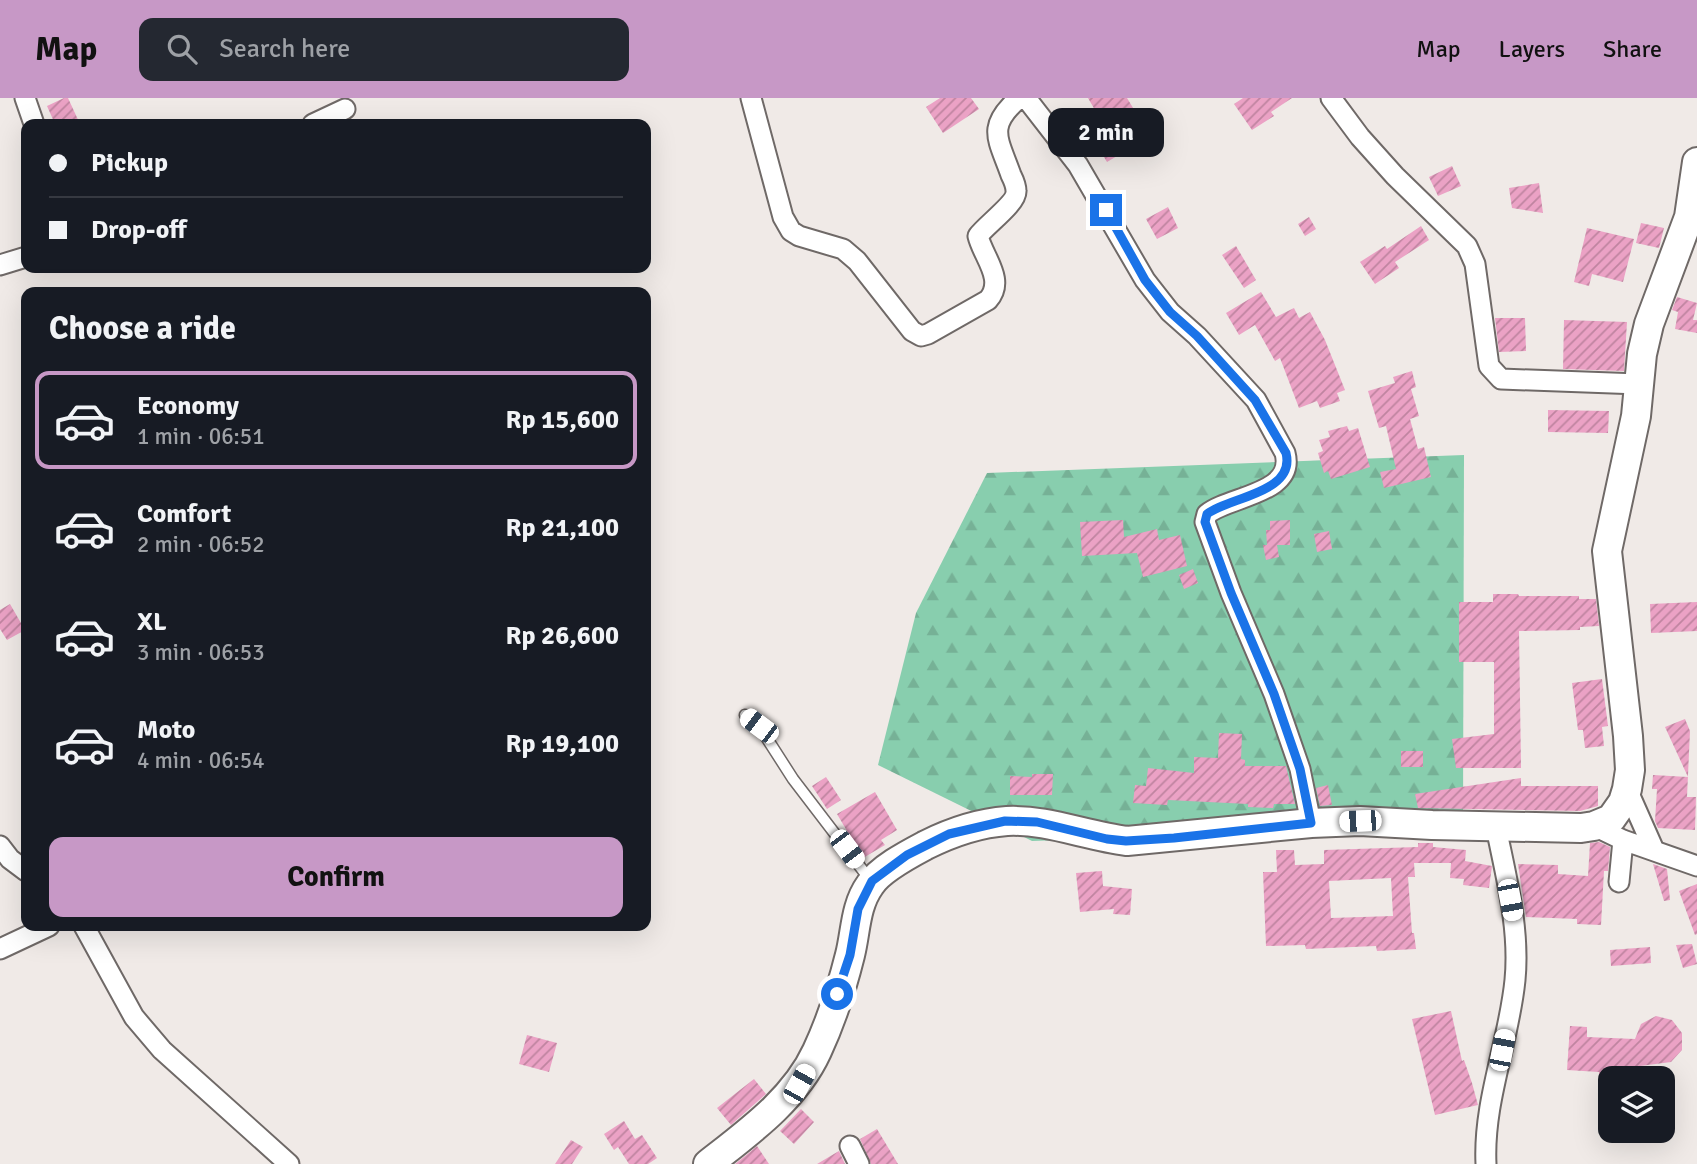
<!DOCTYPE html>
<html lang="en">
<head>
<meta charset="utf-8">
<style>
  :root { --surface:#171b24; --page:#242831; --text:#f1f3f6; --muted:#9ea1a6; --line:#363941; --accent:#c798c6 }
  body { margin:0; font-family:Signika,sans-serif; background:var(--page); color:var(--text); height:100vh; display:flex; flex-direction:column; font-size:26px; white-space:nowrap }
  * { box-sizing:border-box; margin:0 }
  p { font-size:23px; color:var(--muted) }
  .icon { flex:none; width:38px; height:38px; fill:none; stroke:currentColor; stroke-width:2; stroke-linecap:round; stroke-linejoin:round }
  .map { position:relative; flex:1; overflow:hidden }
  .panel { position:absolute; left:21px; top:189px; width:630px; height:644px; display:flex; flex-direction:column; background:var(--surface); border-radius:14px; box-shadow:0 7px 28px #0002 }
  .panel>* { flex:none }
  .hud { position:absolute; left:21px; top:21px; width:630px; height:154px; border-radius:14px; box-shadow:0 7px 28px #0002; display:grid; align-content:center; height:154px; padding:0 28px; background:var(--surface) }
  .controls { position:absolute; left:1598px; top:968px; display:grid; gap:14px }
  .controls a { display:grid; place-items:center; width:77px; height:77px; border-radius:14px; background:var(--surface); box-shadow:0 7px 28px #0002; font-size:35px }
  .end { position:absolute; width:32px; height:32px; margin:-16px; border:9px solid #1a73e8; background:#fff; box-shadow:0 0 0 4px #fff }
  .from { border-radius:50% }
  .bubble { position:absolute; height:49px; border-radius:14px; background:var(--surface); box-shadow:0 7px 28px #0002; font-size:23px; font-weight:700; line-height:49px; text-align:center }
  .car { position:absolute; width:21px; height:42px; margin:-21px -10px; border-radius:9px; box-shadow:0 0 5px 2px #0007; background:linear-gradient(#fff 24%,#345 0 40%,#fff 0 76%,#345 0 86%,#fff 0) }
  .hud b { display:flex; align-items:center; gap:24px; height:66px; font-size:26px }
  .hud b+b { border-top:2px solid var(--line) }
  .hud i { width:18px; height:18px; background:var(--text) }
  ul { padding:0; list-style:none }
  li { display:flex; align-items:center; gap:21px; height:98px; margin:0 14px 10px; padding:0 14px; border:4px solid transparent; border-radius:14px }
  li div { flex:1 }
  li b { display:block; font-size:26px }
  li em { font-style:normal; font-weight:700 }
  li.on { border-color:var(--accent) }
  li>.icon { width:63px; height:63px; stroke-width:1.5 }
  h2 { padding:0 28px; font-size:32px; line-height:84px }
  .action { display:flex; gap:14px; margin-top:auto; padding:14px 28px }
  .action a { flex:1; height:80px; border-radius:14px; background:var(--accent); color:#111; font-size:28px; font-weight:700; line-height:80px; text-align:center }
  header { display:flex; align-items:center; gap:42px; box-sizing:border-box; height:98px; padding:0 35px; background:var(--accent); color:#111 }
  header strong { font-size:33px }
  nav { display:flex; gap:38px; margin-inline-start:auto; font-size:24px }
  .search { width:490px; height:63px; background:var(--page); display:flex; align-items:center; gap:18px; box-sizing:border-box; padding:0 24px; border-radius:14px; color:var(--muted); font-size:26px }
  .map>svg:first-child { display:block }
  .forest { fill:url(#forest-firs) }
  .building { fill:url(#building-hatch); fill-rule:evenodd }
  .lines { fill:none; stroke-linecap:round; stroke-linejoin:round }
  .lane-casing { stroke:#6f6967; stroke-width:13 }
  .street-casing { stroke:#6f6967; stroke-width:23 }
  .secondary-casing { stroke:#6f6967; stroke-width:32 }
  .lane { stroke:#fff; stroke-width:10 }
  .street { stroke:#fff; stroke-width:19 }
  .secondary { stroke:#fff; stroke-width:28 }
  .route { stroke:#1a73e8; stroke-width:9 }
</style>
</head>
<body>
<header>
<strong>Map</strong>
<div class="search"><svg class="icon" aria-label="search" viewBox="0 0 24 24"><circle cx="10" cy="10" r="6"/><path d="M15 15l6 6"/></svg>Search here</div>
<nav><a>Map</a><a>Layers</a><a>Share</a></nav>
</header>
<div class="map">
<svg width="1697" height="1066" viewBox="0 0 1697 1066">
  <defs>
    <pattern id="forest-firs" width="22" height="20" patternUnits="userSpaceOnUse" patternTransform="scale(1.75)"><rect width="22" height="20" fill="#88ceae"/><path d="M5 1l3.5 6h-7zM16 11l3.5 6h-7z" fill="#76b196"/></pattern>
    <pattern id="building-hatch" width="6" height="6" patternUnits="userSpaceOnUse" patternTransform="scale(1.75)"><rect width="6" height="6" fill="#eba2c5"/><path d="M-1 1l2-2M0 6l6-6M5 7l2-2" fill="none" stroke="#bf84a0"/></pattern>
  </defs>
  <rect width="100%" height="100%" fill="#f0eae7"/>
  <path class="forest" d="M 1464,357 L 1463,728 L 1032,743 L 878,667 L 916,515 L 987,375 Z"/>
  <path class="building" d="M 64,0 L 68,0 L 80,26 L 55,26 L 47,8 Z
    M 940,0 L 971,0 L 979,11 L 943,35 L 926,9 Z
    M 1088,0 L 1127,0 L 1144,28 L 1136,33 L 1142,43 L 1107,64 L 1092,39 L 1106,31 Z
    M 1243,0 L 1292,0 L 1271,14 L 1274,18 L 1252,32 L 1234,6 Z
    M 1452,68 L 1461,88 L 1438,98 L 1429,79 Z
    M 1539,85 L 1543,115 L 1512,110 L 1509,90 Z
    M 1168,109 L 1178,130 L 1157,141 L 1146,121 Z
    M 1309,119 L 1316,131 L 1305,138 L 1298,126 Z
    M 1641,125 L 1664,130 L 1659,150 L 1636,145 Z
    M 1421,128 L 1429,142 L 1395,164 L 1399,170 L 1375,186 L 1360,164 L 1385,148 L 1387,151 Z
    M 1587,130 L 1634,141 L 1623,184 L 1592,176 L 1589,188 L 1574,184 Z
    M 1236,148 L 1256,182 L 1244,190 L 1222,157 Z
    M 1261,194 L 1276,219 L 1294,210 L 1299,220 L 1310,214 L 1325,242 L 1345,292 L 1337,295 L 1340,303 L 1320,310 L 1317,303 L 1299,310 L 1280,260 L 1275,263 L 1255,227 L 1239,237 L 1226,215 Z
    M 1677,199 L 1697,205 L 1693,222 L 1697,222 L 1697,235 L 1675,231 L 1678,214 L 1672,212 Z
    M 1495,220 L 1525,220 L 1526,253 L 1499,254 Z
    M 1564,222 L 1627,224 L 1624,273 L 1563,271 Z
    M 1412,273 L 1416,289 L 1411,291 L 1419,318 L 1410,321 L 1418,351 L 1424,349 L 1431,379 L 1384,390 L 1380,374 L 1396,371 L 1386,328 L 1379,330 L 1368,293 L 1395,285 L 1393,279 Z
    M 1548,312 L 1609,313 L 1608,335 L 1548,334 Z
    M 1347,328 L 1349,333 L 1358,330 L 1370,369 L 1331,381 L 1328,373 L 1324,375 L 1318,355 L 1323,353 L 1319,342 L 1330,339 L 1328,333 Z
    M 1123,422 L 1124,439 L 1157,431 L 1159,442 L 1180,437 L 1187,468 L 1143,479 L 1137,455 L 1082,458 L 1080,424 Z
    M 1290,422 L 1290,447 L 1277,447 L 1279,459 L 1266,462 L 1263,447 L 1267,447 L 1266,432 L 1270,432 L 1270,423 Z
    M 1329,433 L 1332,451 L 1317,454 L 1314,436 Z
    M 1193,471 L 1198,485 L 1184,491 L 1179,477 Z
    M 1493,496 L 1518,496 L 1519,498 L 1579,498 L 1579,501 L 1596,501 L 1599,528 L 1580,529 L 1580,532 L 1519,533 L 1521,670 L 1456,670 L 1452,641 L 1494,636 L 1494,564 L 1459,564 L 1459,504 L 1493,504 Z
    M 1697,504 L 1697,533 L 1651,535 L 1650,506 Z
    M 10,506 L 25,532 L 7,542 L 0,531 L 0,512 Z
    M 1602,581 L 1608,628 L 1602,629 L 1604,648 L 1585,650 L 1583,632 L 1578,632 L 1572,585 Z
    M 1685,621 L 1690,633 L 1687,699 L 1696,699 L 1695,732 L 1658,730 L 1655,723 L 1657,691 L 1652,691 L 1653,677 L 1688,679 L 1665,629 Z
    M 1219,635 L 1242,636 L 1241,661 L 1245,662 L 1245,668 L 1286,668 L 1295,706 L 1274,706 L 1273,710 L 1248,709 L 1248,706 L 1168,702 L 1167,707 L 1133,705 L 1135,687 L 1146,688 L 1148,670 L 1194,675 L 1194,659 L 1218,660 Z
    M 1401,653 L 1423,653 L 1423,669 L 1401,669 Z
    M 1032,676 L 1053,676 L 1052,697 L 1010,697 L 1010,678 L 1032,679 Z
    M 826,679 L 841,702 L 827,711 L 812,688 Z
    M 1521,680 L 1521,688 L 1598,688 L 1598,708 L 1580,713 L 1418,710 L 1415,696 Z
    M 1328,687 L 1332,707 L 1320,708 L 1316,690 Z
    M 875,694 L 897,732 L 881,742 L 885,747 L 863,760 L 837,716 Z
    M 1599,744 L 1610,749 L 1608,773 L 1604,773 L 1601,827 L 1577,826 L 1577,821 L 1526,819 L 1518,766 L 1558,767 L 1558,776 L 1588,778 L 1590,745 Z
    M 1418,745 L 1433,745 L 1433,749 L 1466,752 L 1465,763 L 1492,768 L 1489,790 L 1463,787 L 1464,781 L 1450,780 L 1451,765 L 1414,765 L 1415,779 L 1408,779 L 1412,835 L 1414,835 L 1416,851 L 1377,853 L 1376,848 L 1306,851 L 1305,847 L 1266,848 L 1263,774 L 1277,774 L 1276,752 L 1294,752 L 1295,767 L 1324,766 L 1324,752 L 1418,749 ZM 1391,780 L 1393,818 L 1331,820 L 1329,783 Z
    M 1653,766 L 1667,771 L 1670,802 L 1664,803 Z
    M 1102,773 L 1103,788 L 1132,791 L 1130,817 L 1113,816 L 1114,811 L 1080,814 L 1076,775 Z
    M 1697,786 L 1697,836 L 1695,837 L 1679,793 Z
    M 1692,846 L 1697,866 L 1683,870 L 1676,847 Z
    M 1650,849 L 1651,865 L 1611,868 L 1610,852 Z
    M 1451,913 L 1462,963 L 1464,962 L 1472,985 L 1478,1007 L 1435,1017 L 1412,921 Z
    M 1656,918 L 1672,922 L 1682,935 L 1682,952 L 1671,964 L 1640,968 L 1639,980 L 1599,980 L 1599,974 L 1567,972 L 1570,928 L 1587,929 L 1587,939 L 1635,941 L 1641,926 Z
    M 527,937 L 557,945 L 549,974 L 519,966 Z
    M 754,981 L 766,996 L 731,1027 L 717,1010 Z
    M 801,1011 L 814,1024 L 794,1046 L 780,1033 Z
    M 624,1023 L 635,1041 L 642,1037 L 657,1060 L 648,1066 L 629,1066 L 618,1049 L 614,1052 L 604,1036 Z
    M 877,1031 L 898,1066 L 871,1066 L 860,1041 Z
    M 571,1042 L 583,1049 L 572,1066 L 555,1066 Z
    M 757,1048 L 769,1066 L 735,1066 L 750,1054 Z
    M 839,1053 L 845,1066 L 817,1066 Z"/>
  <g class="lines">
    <g class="lane-casing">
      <path id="lane" d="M 745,617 L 759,628 L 793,681 L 871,783"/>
    </g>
    <g class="street-casing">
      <path id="street" d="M 25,0 L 34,26
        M 751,0 L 783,119 L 791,133 L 799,138 L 843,151 L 857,163 L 912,233 L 921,238 L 928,236 L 988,202 C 1006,182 983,159 978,138 C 986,127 1017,105 1016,93 C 1016,88 1013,81 1011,77 C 998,40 986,29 1019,0
        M 1026,0 L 1078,67 L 1145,182 L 1170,214 L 1197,238 L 1256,302 L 1285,355 C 1296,396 1229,398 1207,416 L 1205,424 L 1231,495 L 1274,596 L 1300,671 L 1311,725
        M 1331,0 L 1360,39 L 1395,78 L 1467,148 L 1475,166 L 1489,268 L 1501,281 L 1639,286
        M 313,26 L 345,11
        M 0,167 L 26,159
        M 1627,691 L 1654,752
        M 1594,728 L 1623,742 L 1697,768
        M 0,748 L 10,761 L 26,773
        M 1619,784 L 1623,742
        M 84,828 L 134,919 L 162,952 L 289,1066
        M 0,851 L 49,828
        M 850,1048 L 859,1066
        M 1486,1066 C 1483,1003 1509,944 1515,882 C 1520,830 1506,779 1496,729"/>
    </g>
    <g class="secondary-casing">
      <path id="secondary" d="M 708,1066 C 749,1034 795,1001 817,953 C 831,923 842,889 850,857 C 856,833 855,808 870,787 C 880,771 909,756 926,747 C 950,735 979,725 1007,723 C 1047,721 1086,738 1127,743 L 1311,725 L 1360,723 L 1432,727 L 1581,730 L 1594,728 L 1611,721 L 1623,704 L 1627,691 L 1630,672 L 1628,638 L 1607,453 L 1636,318 L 1642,256 L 1649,226 L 1689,119 L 1697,64"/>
    </g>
    <use href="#lane" class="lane"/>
    <use href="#street" class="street"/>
    <use href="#secondary" class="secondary"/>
  </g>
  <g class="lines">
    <path class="route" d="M 837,896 L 850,857 L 858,811 L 872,783 L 907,757 L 949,736 L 1005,723 L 1037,724 L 1107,741 L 1126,743 L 1174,740 L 1311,725 L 1300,671 L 1274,596 L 1231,495 L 1205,424 L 1207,416 C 1229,399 1296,395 1286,355 L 1255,302 L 1197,238 L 1170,214 L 1145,182 L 1106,112"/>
  </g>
</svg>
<div class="controls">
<a><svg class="icon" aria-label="layers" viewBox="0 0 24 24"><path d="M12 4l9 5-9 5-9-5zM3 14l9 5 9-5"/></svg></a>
</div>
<i class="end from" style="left:837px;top:896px"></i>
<i class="end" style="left:1106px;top:112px"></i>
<div class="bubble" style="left:1048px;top:10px;width:116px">2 min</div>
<i class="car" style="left:759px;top:628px;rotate:307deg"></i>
<i class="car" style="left:1360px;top:723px;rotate:268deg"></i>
<i class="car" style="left:847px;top:751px;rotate:143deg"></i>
<i class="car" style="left:1510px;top:802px;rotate:169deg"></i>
<i class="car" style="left:1502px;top:952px;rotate:11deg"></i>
<i class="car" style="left:799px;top:986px;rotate:29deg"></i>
<div class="hud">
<b><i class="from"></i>Pickup</b>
<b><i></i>Drop-off</b>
</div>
<section class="panel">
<h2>Choose a ride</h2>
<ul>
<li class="on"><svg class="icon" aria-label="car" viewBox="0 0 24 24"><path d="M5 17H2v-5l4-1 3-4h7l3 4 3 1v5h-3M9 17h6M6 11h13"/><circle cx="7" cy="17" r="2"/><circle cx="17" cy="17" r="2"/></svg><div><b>Economy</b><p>1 min · 06:51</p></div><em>Rp 15,600</em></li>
<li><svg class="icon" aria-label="car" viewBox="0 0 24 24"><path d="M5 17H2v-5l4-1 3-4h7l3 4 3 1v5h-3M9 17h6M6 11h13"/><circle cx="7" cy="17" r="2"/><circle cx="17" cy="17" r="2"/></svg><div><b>Comfort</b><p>2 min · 06:52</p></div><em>Rp 21,100</em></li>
<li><svg class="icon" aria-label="car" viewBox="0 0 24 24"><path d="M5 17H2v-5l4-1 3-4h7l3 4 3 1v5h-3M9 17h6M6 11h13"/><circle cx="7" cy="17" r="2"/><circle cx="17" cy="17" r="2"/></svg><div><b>XL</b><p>3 min · 06:53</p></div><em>Rp 26,600</em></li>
<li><svg class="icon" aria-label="car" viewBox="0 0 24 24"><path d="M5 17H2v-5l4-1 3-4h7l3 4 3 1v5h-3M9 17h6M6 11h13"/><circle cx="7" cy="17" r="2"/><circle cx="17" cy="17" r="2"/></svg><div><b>Moto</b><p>4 min · 06:54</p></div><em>Rp 19,100</em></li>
</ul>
<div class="action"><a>Confirm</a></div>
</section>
</div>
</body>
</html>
